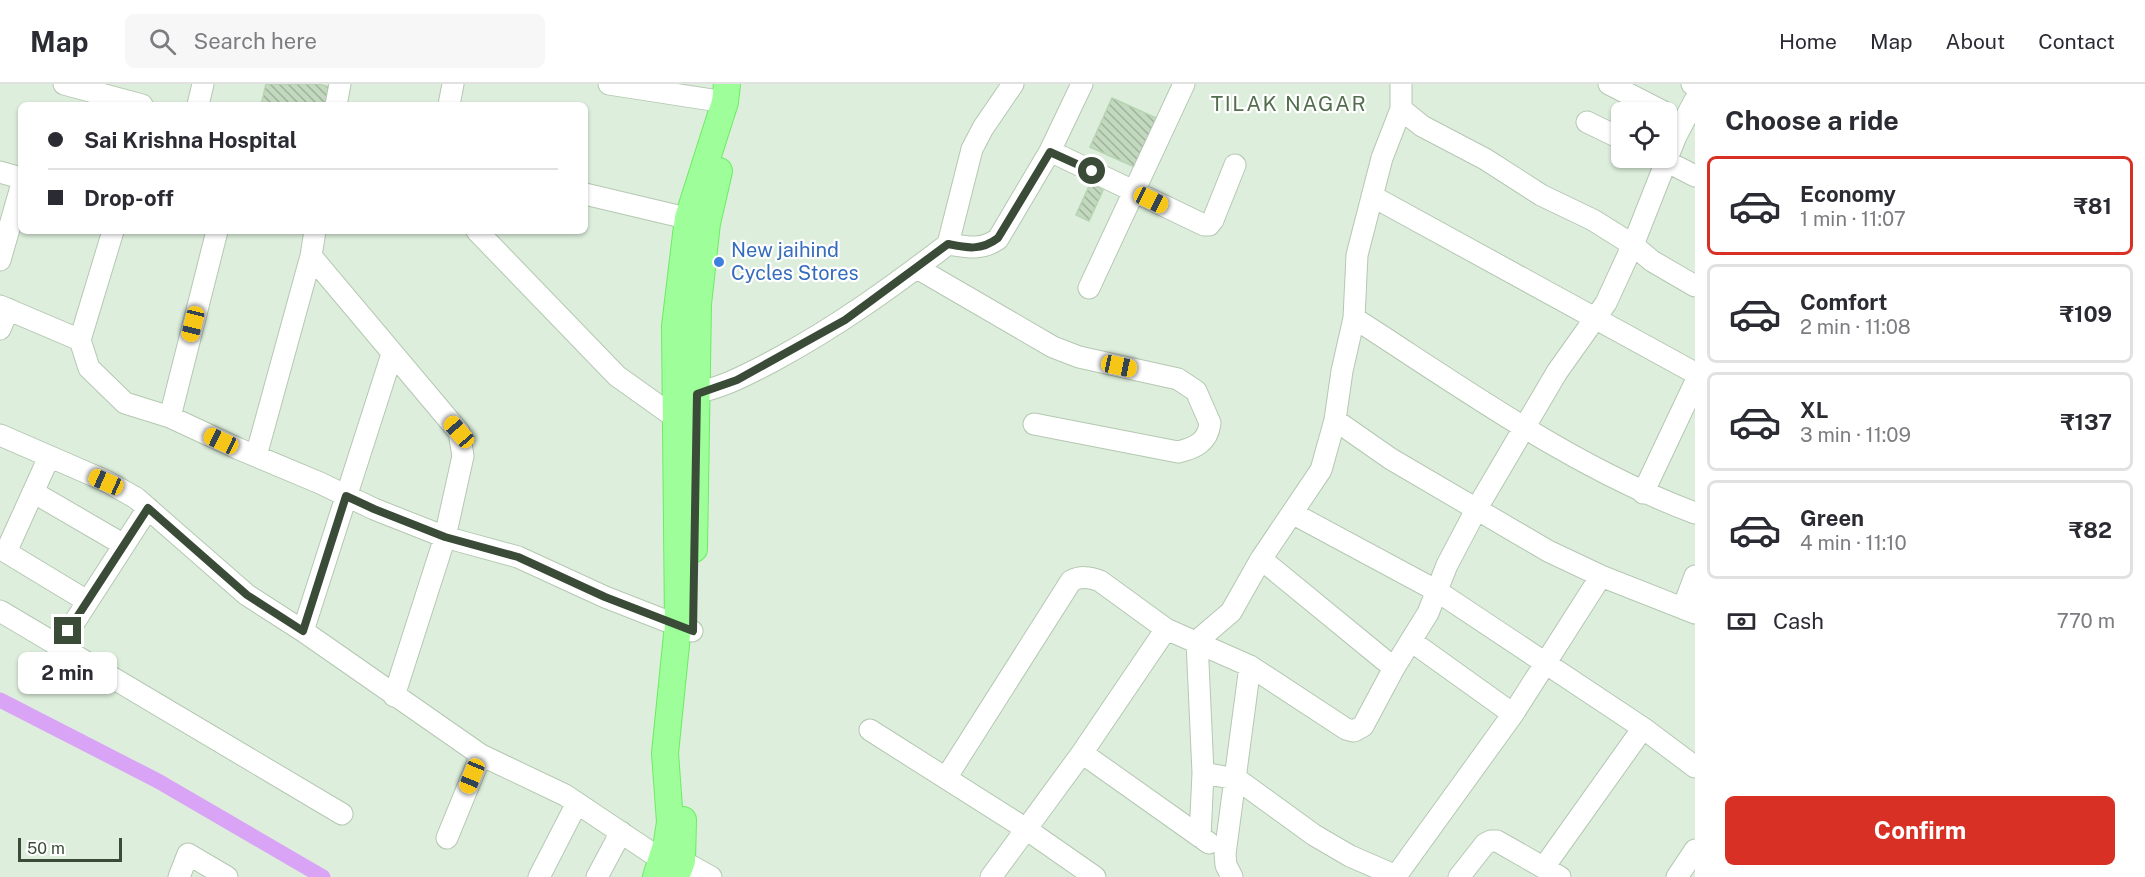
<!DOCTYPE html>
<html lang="en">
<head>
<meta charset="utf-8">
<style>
  :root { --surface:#fff; --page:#f7f7f7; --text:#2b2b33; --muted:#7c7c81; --line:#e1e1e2; --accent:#d93025 }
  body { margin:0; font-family:"Public Sans",sans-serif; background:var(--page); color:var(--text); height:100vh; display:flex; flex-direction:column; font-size:22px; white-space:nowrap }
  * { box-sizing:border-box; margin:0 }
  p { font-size:20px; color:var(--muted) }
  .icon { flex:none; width:33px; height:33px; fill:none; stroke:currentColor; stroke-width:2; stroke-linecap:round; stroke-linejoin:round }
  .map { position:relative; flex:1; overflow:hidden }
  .sheet { display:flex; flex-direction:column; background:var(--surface); width:450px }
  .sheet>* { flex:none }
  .banner { position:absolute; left:18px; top:18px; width:570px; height:132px; border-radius:9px; box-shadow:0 2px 4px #0004; display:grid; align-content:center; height:132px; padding:0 30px; background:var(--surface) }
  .controls { position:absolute; left:1611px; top:18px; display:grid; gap:12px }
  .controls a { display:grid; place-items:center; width:66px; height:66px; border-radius:9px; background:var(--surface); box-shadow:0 2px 4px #0004; font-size:30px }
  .scale { position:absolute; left:18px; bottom:15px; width:104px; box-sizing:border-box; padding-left:6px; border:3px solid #3a4b37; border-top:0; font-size:16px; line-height:21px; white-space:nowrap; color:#3a4b37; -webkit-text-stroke:4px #fff; paint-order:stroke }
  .end { position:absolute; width:27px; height:27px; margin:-14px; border:8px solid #3a4b37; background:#fff; box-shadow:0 0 0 3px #fff }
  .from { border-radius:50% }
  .bubble { position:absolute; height:42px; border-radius:9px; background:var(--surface); box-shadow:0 2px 4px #0004; font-size:20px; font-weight:700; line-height:42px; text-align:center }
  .car { position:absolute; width:18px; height:36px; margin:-18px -9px; border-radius:8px; box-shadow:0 0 4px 2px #0007; background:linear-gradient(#f5c518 24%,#345 0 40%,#f5c518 0 76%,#345 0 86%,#f5c518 0) }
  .banner b { display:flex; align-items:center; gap:21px; height:57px; font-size:22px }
  .banner b+b { border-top:2px solid var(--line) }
  .banner i { width:15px; height:15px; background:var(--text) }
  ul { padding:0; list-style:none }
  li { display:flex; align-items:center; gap:18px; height:99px; margin:0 12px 9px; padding:0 18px; border:3px solid var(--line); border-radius:9px }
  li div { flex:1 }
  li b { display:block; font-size:22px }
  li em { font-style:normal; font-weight:700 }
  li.active { border-color:var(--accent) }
  li>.icon { width:54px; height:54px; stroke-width:1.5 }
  h2 { padding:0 30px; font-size:27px; line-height:72px }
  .pay { display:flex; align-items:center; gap:15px; height:66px; padding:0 30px; font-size:22px }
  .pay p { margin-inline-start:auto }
  .action { display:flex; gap:12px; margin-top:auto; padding:12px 30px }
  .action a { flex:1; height:69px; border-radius:9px; background:var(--accent); color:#fff; font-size:24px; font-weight:700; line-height:69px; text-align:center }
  header { display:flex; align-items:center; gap:36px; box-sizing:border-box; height:84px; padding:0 30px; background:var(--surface); border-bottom:2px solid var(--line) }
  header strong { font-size:28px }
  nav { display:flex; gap:33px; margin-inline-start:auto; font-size:21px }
  .search { width:420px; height:54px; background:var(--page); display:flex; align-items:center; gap:15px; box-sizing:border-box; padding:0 21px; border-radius:9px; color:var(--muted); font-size:22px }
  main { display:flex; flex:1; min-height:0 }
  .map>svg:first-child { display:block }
  .residential { fill:#ddeedc; fill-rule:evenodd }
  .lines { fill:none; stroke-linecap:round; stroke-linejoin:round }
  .canal { stroke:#d9a4f5; stroke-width:15 }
  .building { fill:url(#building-back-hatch); stroke:#b6d4b1; stroke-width:1.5 }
  .minor-casing { stroke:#b4c8b2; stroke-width:23 }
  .major-casing { stroke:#6aec63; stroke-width:28 }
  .minor { stroke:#fff; stroke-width:21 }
  .major { stroke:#9eff9a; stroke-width:26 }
  .route { stroke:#3a4b37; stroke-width:8 }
  .shop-dot { fill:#3f7fe0; stroke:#fff; stroke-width:2 }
  .labels { text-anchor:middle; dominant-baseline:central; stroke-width:4.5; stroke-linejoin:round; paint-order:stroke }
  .shop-label { font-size:20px; fill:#366cbe; stroke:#fff; text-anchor:start }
  .neighbourhood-label { font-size:21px; letter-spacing:1.5px; fill:#536e4e; stroke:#fff }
</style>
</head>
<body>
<header>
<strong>Map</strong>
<div class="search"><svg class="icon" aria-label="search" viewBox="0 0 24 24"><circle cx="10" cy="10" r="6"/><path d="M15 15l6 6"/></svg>Search here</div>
<nav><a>Home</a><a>Map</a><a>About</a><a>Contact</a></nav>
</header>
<main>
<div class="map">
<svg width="1695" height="793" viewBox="0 0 1695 793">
  <defs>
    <pattern id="building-back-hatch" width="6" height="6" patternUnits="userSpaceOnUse" patternTransform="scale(1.5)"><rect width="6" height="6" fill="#c3d9bf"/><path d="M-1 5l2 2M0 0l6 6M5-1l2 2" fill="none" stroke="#9fb29c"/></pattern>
  </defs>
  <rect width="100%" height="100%" fill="#ebf6ea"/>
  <path class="residential" d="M 0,0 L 1695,0 L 1695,793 L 0,793 ZM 21,21 L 585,21 L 585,147 L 21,147 ZM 1622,28 L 1666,28 L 1666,74 L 1622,74 Z"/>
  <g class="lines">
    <path class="canal" d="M 0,616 L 158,697 L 323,793"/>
  </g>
  <path class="building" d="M 266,0 L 319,0 L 330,3 L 326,21 L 261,21 Z
    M 1112,14 L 1158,35 L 1137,84 L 1090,63 Z
    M 1090,100 L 1103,106 L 1089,137 L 1076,131 Z"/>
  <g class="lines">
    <g class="minor-casing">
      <path id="minor" d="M 64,0 L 142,21
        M 609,0 L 725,18
        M 1609,0 L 1664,28
        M 1692,0 L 1695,2
        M 198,21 L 203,0
        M 336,21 L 340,0
        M 449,21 L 453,0
        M 1401,25 L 1422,42 L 1485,75 L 1541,111 L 1593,136 L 1633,161 L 1652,177 L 1695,202
        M 1587,38 L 1622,55
        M 1050,67 L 1204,141 L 1209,141 L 1213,136 L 1235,81
        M 1660,74 L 1695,92
        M 0,88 L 21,94
        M 585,110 L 703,138
        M 1372,112 L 1695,289
        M 315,147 L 311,172 L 459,348 L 463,372 L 445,453 L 394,612
        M 477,147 L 617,292 L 687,342
        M 948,160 L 972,65 L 983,44 L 1013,0
        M 0,176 L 21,103
        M 917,184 L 1053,263 L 1079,273 L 1178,295 L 1196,307 L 1210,339 C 1208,358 1195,364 1178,368 L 1034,340
        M 1089,204 L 1184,0
        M 0,222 L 80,256 L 89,284 L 125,319 L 170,333 L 239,365 L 320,399 L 374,425 L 445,453 L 518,473 L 605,513 L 692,547
        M 1354,234 C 1463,304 1572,383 1695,429
        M 0,245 L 8,225
        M 80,256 L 113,147
        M 681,311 C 715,308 745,292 775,276 C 838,242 892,203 948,160 C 967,163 981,167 998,155 L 1050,67 L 1082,0
        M 170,333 L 217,147
        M 1335,336 L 1391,375 L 1548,467 L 1601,492 L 1695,529
        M 0,351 L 106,397 L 136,414 L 247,511 L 303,547 L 481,671 L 565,711 L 662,776
        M 256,372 L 311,172
        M 49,373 L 6,468 L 87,517
        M 33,408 L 124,461
        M 1643,409 L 1695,299
        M 1292,429 L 1437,507 L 1643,644 L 1695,683
        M 1261,475 L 1394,584
        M 1683,524 L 1695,492
        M 0,527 L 342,730
        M 303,547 L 392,270
        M 1411,557 L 1513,630
        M 59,562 L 148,424
        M 870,646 L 1026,745 L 1095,793
        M 1082,669 L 1209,759
        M 1203,689 L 1236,695 L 1241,698 L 1314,751 L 1350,772 L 1396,792 L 1513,630 L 1601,492
        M 946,694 L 1071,497 C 1081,492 1089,493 1100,497 L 1166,545
        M 1200,753 L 1203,689 L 1197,557 L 1231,528 L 1261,475 L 1321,386 L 1335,336 L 1342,287 L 1354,234 L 1357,171 L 1382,74 L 1401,25 L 1401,0
        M 447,754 L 481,671
        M 682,777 L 711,793
        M 1544,783 L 1643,644
        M 179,793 L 188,770 L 227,793
        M 539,793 L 577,719
        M 597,793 L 621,748
        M 991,793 L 1082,669 L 1166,545 L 1250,582 L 1346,645 L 1354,647 L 1363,642 L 1394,584 L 1428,529 L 1447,481 L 1477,424 L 1557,288 L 1606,219 L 1635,156 L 1676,52 L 1695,16
        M 1232,793 L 1226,781 L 1225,770 L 1250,582
        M 1459,793 L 1485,760 L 1491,757 L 1497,757 L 1560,793
        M 1677,793 L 1695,766"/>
    </g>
    <g class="major-casing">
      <path id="major" d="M 694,465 L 698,220 L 707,139 L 719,87
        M 656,793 L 667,758 L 670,738 L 665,669 L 678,541 L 675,242 L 688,134 L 725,18 L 727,0
        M 676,793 L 682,777 L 683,736"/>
    </g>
    <use href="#minor" class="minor"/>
    <use href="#major" class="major"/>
  </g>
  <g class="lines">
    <path class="route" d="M 68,547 L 148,424 L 247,511 L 303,547 L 346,412 L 374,425 L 445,453 L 518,473 L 605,513 L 693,547 L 697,310 L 737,296 L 845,236 L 948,160 C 967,164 981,167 998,154 L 1050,68 L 1092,87"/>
  </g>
  <circle class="shop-dot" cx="719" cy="178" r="6"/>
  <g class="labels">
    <g class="shop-label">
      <text x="731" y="166">New jaihind<tspan x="731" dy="23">Cycles Stores</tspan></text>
    </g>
    <g class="neighbourhood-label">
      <text x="1289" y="19">TILAK NAGAR</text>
    </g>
  </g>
</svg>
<div class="controls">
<a><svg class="icon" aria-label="locate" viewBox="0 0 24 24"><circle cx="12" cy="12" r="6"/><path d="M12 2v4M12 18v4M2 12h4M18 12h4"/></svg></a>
</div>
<div class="scale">50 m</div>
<i class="end from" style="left:1092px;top:87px"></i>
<i class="end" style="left:68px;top:547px"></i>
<div class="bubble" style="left:18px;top:568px;width:99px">2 min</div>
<i class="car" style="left:1151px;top:116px;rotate:116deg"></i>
<i class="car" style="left:193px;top:240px;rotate:194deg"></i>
<i class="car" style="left:1119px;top:282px;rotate:102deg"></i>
<i class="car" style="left:459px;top:348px;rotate:319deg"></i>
<i class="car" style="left:221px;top:357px;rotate:295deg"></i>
<i class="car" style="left:106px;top:398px;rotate:294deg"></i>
<i class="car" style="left:472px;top:692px;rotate:202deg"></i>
<div class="banner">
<b><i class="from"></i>Sai Krishna Hospital</b>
<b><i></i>Drop-off</b>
</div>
</div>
<section class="sheet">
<h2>Choose a ride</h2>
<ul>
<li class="active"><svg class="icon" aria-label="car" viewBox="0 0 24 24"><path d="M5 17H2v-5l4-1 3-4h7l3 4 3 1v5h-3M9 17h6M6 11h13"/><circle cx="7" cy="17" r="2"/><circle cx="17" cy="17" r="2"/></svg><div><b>Economy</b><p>1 min · 11:07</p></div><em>₹81</em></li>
<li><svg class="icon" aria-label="car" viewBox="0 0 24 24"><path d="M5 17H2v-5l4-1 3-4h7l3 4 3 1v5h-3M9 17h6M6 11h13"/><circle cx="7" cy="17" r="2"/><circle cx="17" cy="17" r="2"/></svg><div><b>Comfort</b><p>2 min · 11:08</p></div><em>₹109</em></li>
<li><svg class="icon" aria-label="car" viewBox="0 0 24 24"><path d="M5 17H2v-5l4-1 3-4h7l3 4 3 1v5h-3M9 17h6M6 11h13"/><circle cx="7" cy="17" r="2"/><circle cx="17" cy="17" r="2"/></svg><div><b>XL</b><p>3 min · 11:09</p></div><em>₹137</em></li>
<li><svg class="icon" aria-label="car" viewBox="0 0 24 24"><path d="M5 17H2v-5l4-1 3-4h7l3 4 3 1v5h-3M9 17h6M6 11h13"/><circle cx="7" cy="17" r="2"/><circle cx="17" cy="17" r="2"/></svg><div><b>Green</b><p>4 min · 11:10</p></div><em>₹82</em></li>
</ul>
<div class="pay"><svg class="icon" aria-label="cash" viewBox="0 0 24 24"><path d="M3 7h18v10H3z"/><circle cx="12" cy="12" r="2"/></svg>Cash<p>770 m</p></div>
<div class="action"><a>Confirm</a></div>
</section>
</main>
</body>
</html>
